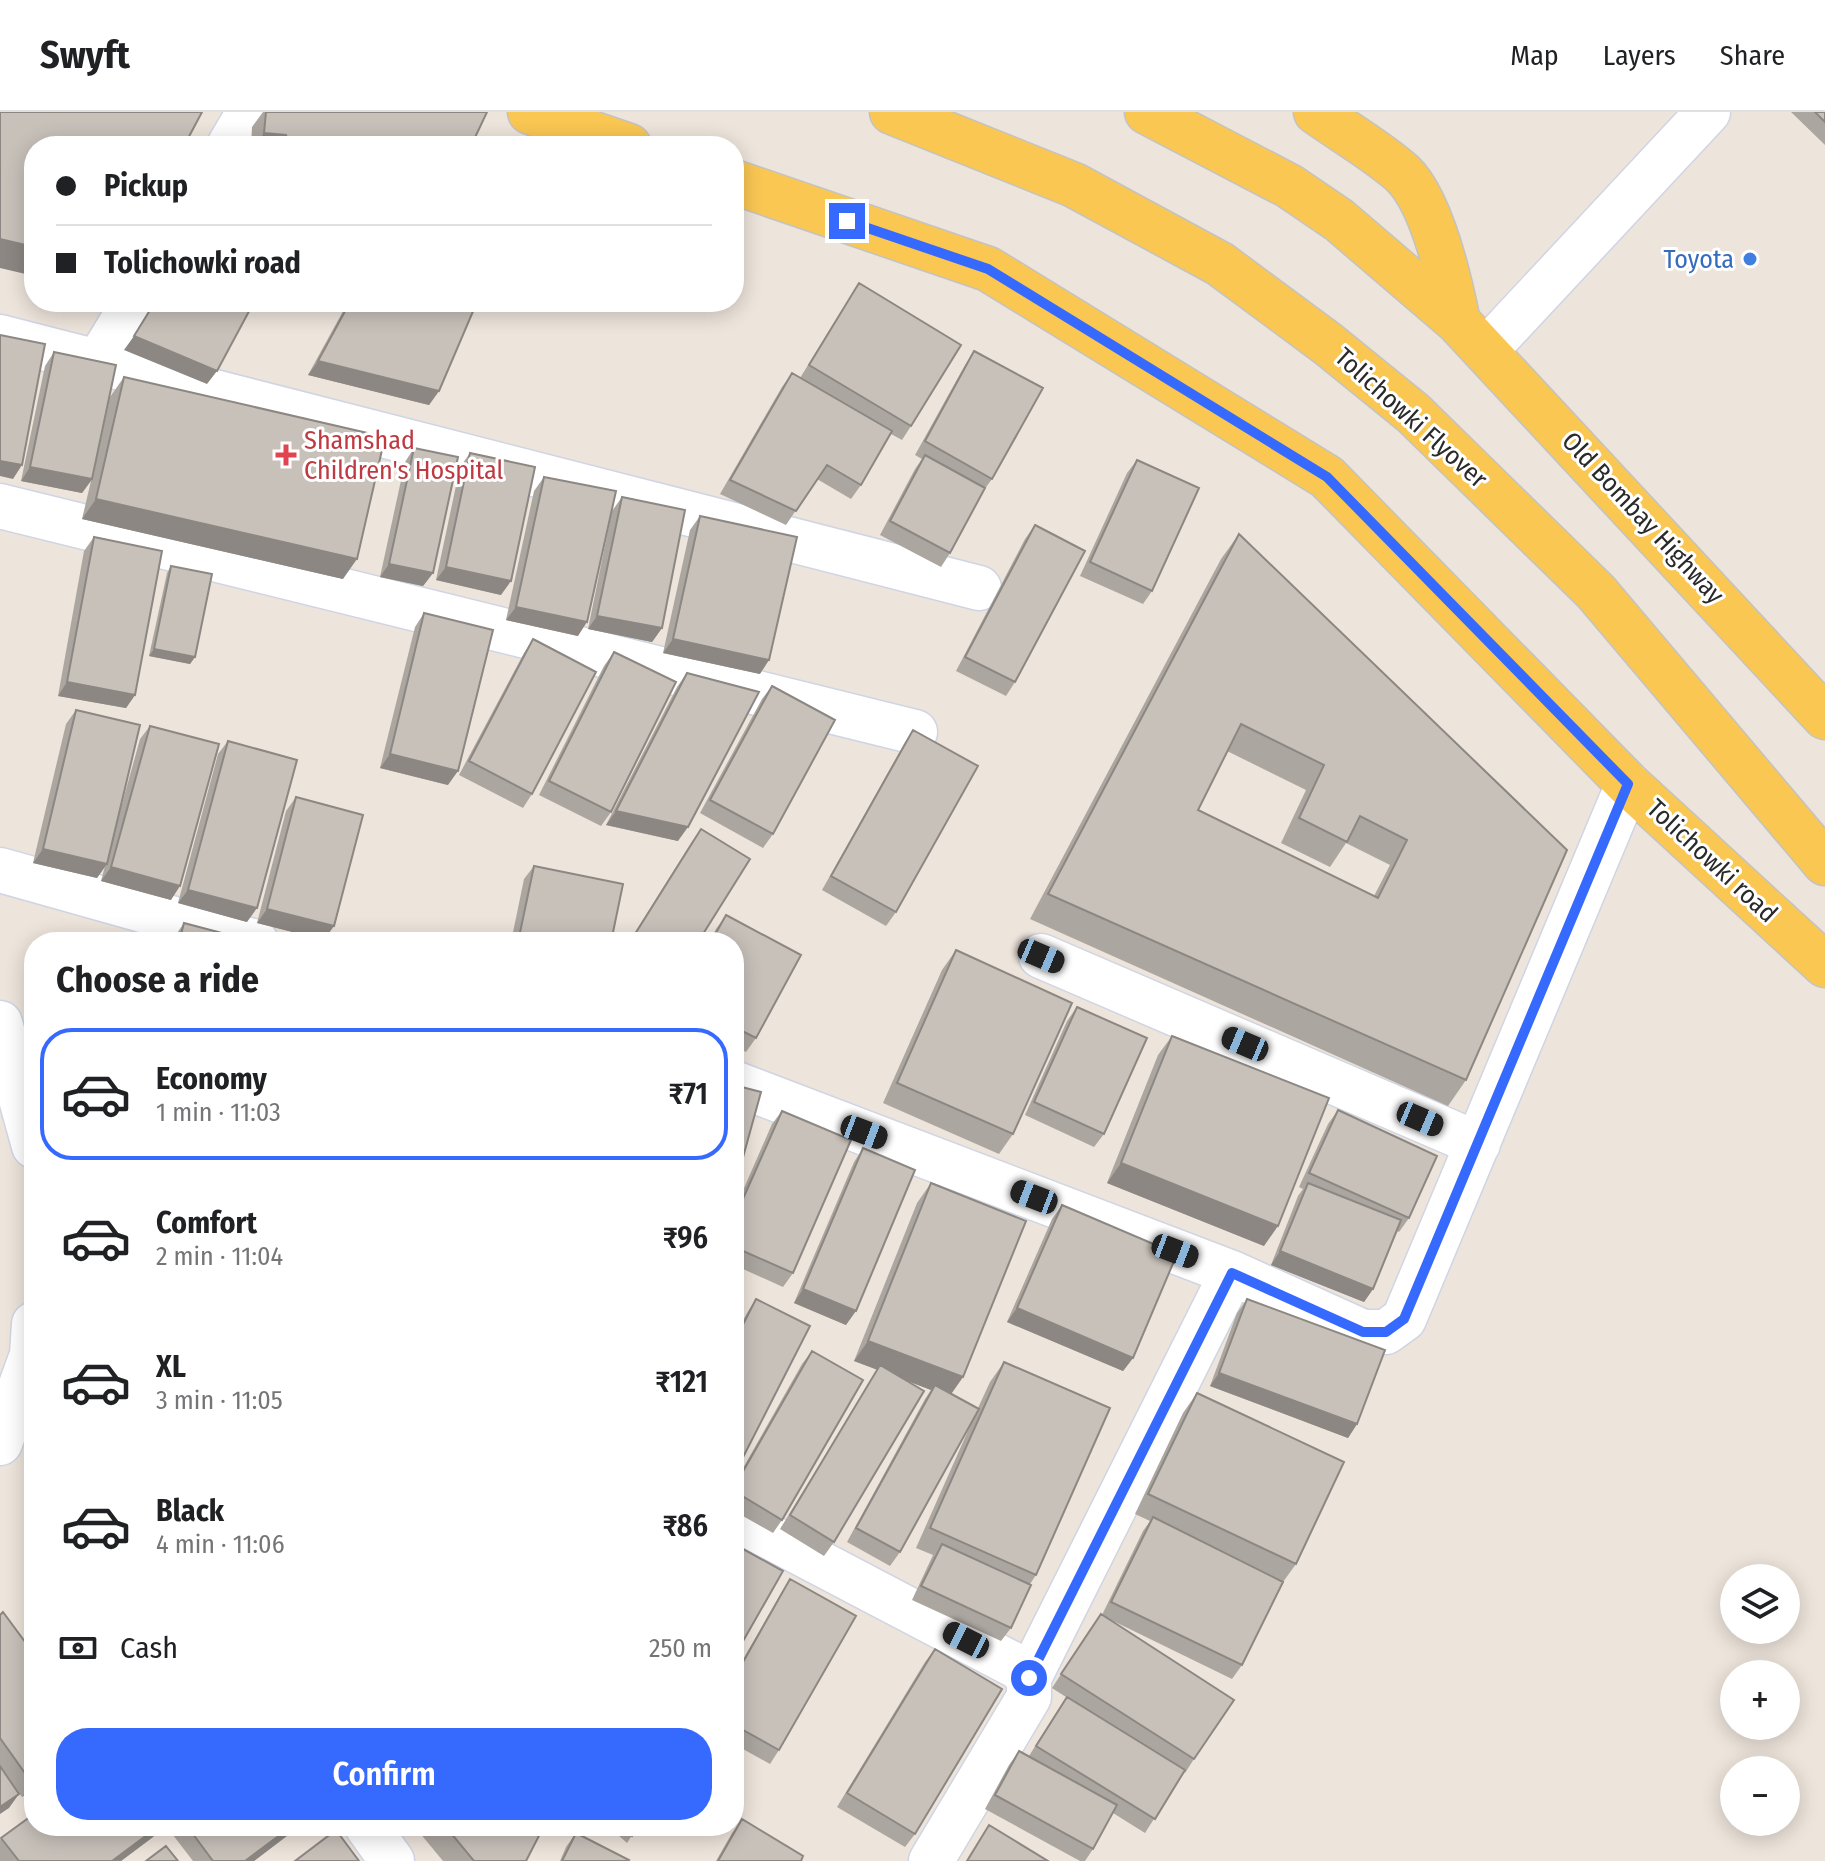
<!DOCTYPE html>
<html lang="en">
<head>
<meta charset="utf-8">
<style>
  :root { --surface:#fff; --page:#f2f2f2; --text:#202124; --muted:#757577; --line:#e0e0e0; --accent:#366aff }
  body { margin:0; font-family:"Fira Sans Condensed",sans-serif; background:var(--page); color:var(--text); height:100vh; display:flex; flex-direction:column; font-size:30px; white-space:nowrap }
  * { box-sizing:border-box; margin:0 }
  p { font-size:26px; color:var(--muted) }
  .icon { flex:none; width:44px; height:44px; fill:none; stroke:currentColor; stroke-width:2; stroke-linecap:round; stroke-linejoin:round }
  .map { position:relative; flex:1; overflow:hidden }
  .drawer { position:absolute; left:24px; top:820px; width:720px; height:904px; display:flex; flex-direction:column; background:var(--surface); border-radius:32px; box-shadow:0 4px 20px #0003 }
  .drawer>* { flex:none }
  .banner { position:absolute; left:24px; top:24px; width:720px; height:176px; border-radius:32px; box-shadow:0 4px 20px #0003; display:grid; align-content:center; height:176px; padding:0 32px; background:var(--surface) }
  .controls { position:absolute; left:1720px; top:1452px; display:grid; gap:16px }
  .controls a { display:grid; place-items:center; width:80px; height:80px; border-radius:50%; background:var(--surface); box-shadow:0 4px 20px #0003; font-size:40px }
  .end { position:absolute; width:36px; height:36px; margin:-18px; border:10px solid #366aff; background:#fff; box-shadow:0 0 0 4px #fff }
  .from { border-radius:50% }
  .car { position:absolute; width:24px; height:48px; margin:-24px -12px; border-radius:10px; box-shadow:0 0 6px 2px #0007; background:linear-gradient(#222 24%,#8ab4d8 0 40%,#222 0 76%,#8ab4d8 0 86%,#222 0) }
  .banner b { display:flex; align-items:center; gap:28px; height:76px; font-size:30px }
  .banner b+b { border-top:2px solid var(--line) }
  .banner i { width:20px; height:20px; background:var(--text) }
  ul { padding:0; list-style:none }
  li { display:flex; align-items:center; gap:24px; height:132px; margin:0 16px 12px; padding:0 16px; border:4px solid transparent; border-radius:32px }
  li div { flex:1 }
  li b { display:block; font-size:30px }
  li em { font-style:normal; font-weight:600 }
  li.on { border-color:var(--accent) }
  li>.icon { width:72px; height:72px; stroke-width:1.5 }
  h2 { padding:0 32px; font-size:36px; line-height:96px }
  .pay { display:flex; align-items:center; gap:20px; height:88px; padding:0 32px; font-size:30px }
  .pay p { margin-inline-start:auto }
  .button { display:flex; gap:16px; margin-top:auto; padding:16px 32px }
  .button a { flex:1; height:92px; border-radius:32px; background:var(--accent); color:#fff; font-size:32px; font-weight:600; line-height:92px; text-align:center }
  header { display:flex; align-items:center; gap:48px; box-sizing:border-box; height:112px; padding:0 40px; background:var(--surface); border-bottom:2px solid var(--line) }
  header strong { font-size:38px }
  nav { display:flex; gap:44px; margin-inline-start:auto; font-size:28px }
  .map>svg:first-child { display:block }
  .lines { fill:none; stroke-linecap:round; stroke-linejoin:round }
  .minor-casing { stroke:#d0d5e4; stroke-width:47 }
  .major-casing { stroke:#c3c3c3; stroke-width:47 }
  .minor { stroke:#fff; stroke-width:44 }
  .major { stroke:#fac753; stroke-width:44 }
  .wall { fill:#aca6a0; fill-rule:evenodd }
  .shaded-wall { fill:#8c8782 }
  .building { fill:#c8c1ba; stroke:#8c8782; stroke-width:2; fill-rule:evenodd }
  .route { stroke:#366aff; stroke-width:10 }
  .shop-dot { fill:#3f7fe0; stroke:#fff; stroke-width:3 }
  .health-dot { fill:#e0444e; stroke:#fff; stroke-width:3 }
  .labels { text-anchor:middle; dominant-baseline:central; stroke-width:6; stroke-linejoin:round; paint-order:stroke }
  .shop-label { font-size:26px; fill:#366cbe; stroke:#fff; text-anchor:end }
  .street-label { font-size:26px; fill:#2a2a2a; stroke:#fff }
  .health-label { font-size:26px; fill:#be3a42; stroke:#fff; text-anchor:start }
</style>
</head>
<body>
<header>
<strong>Swyft</strong>
<nav><a>Map</a><a>Layers</a><a>Share</a></nav>
</header>
<div class="map">
<svg width="1825" height="1749" viewBox="0 0 1825 1749">
  <rect width="100%" height="100%" fill="#ede4db"/>
  <g class="lines">
    <g class="minor-casing">
      <path id="minor" d="M 229,34 L 249,0
        M 0,225 L 979,476
        M 1486,238 L 1708,0
        M 96,253 L 134,190
        M 0,394 L 915,620
        M 0,758 L 256,830
        M 1041,844 L 1478,1032
        M 0,911 L 34,1034
        M 734,971 L 1232,1161 L 1363,1220 L 1386,1220 L 1404,1207 L 1628,672
        M 0,1331 L 32,1243 L 34,1212
        M 734,1406 L 1018,1555 L 1029,1566
        M 367,1714 L 392,1749
        M 931,1749 L 1029,1585 L 1029,1566 L 1232,1161"/>
    </g>
    <g class="major-casing">
      <path id="major" d="M 530,0 L 629,34
        M 892,0 L 1074,73 L 1220,152 L 1328,232 L 1413,301 L 1596,480 L 1825,751
        M 1147,0 L 1289,74 L 1339,108 L 1458,210 L 1825,605
        M 1316,0 C 1344,20 1376,38 1402,61 C 1432,89 1450,170 1458,210
        M 734,70 L 988,157 L 1327,365 L 1628,672 L 1825,853"/>
    </g>
    <use href="#minor" class="minor"/>
    <use href="#major" class="major"/>
  </g>
  <path class="wall" d="M 263,0 L 487,0 L 471,34 L 251,34 L 252,15 Z
    M 1791,0 L 1825,0 L 1825,33 Z
    M 859,171 L 911,314 L 902,328 L 891,322 L 861,373 L 851,387 L 817,367 L 786,413 L 720,382 L 782,275 L 792,261 L 800,266 Z
    M 348,190 L 477,190 L 439,279 L 429,293 L 308,263 Z
    M 974,239 L 992,367 L 984,378 L 950,441 L 941,455 L 880,423 L 915,357 L 922,347 L 915,343 L 965,253 Z
    M 54,240 L 99,336 L 110,285 L 124,265 L 343,467 L 82,407 L 91,369 L 82,381 L 21,369 L 45,254 Z
    M 414,336 L 433,461 L 423,474 L 380,465 L 405,350 Z
    M 470,341 L 501,483 L 436,468 L 460,355 Z
    M 1137,348 L 1152,479 L 1143,492 L 1080,464 L 1127,361 Z
    M 544,365 L 578,524 L 506,508 L 534,379 Z
    M 622,385 L 662,516 L 652,530 L 588,517 L 612,399 Z
    M 700,404 L 760,562 L 663,541 L 690,418 Z
    M 1035,413 L 1015,570 L 1006,584 L 956,559 L 1025,427 Z
    M 1239,422 L 1567,738 L 1466,968 L 1448,994 L 1030,807 L 1221,447 ZM 1227,639 L 1306,678 L 1281,731 L 1330,755 L 1346,731 L 1390,753 L 1374,784 L 1198,698 Z
    M 94,425 L 135,583 L 126,596 L 58,584 L 84,439 Z
    M 171,454 L 195,545 L 190,552 L 149,544 L 167,461 Z
    M 424,501 L 448,673 L 380,656 L 415,515 Z
    M 533,527 L 532,682 L 523,696 L 459,663 L 524,541 Z
    M 614,540 L 611,700 L 601,714 L 539,683 L 604,554 Z
    M 687,561 L 678,729 L 606,713 L 677,575 Z
    M 772,574 L 773,722 L 763,736 L 700,701 L 762,587 Z
    M 76,598 L 112,728 L 140,627 L 150,614 L 171,788 L 101,769 L 105,754 L 97,766 L 33,751 L 66,612 Z
    M 913,618 L 896,800 L 886,814 L 822,778 L 904,632 Z
    M 228,629 L 247,810 L 178,791 L 218,642 Z
    M 296,685 L 324,828 L 257,811 L 286,699 Z
    M 701,717 L 698,830 L 629,830 L 691,731 Z
    M 534,754 L 611,830 L 511,830 L 524,767 Z
    M 726,803 L 801,843 L 756,926 L 746,940 L 734,934 L 734,830 L 709,830 L 716,817 Z
    M 184,811 L 256,830 L 171,830 Z
    M 956,838 L 1013,1022 L 999,1042 L 883,991 L 942,858 Z
    M 1077,895 L 1104,1022 L 1094,1035 L 1025,1003 L 1067,909 Z
    M 1172,924 L 1264,1134 L 1107,1071 L 1158,943 Z
    M 1338,998 L 1409,1106 L 1399,1120 L 1397,1119 L 1373,1177 L 1364,1190 L 1271,1153 L 1298,1084 L 1303,1077 L 1299,1075 L 1328,1012 Z
    M 782,999 L 793,1161 L 783,1175 L 734,1153 L 734,1099 L 772,1012 Z
    M 863,1036 L 846,1213 L 794,1191 L 854,1050 Z
    M 931,1071 L 963,1265 L 951,1282 L 978,1296 L 990,1270 L 1004,1250 L 1036,1463 L 1030,1472 L 1011,1516 L 1001,1529 L 912,1488 L 933,1443 L 916,1436 L 971,1312 L 900,1440 L 890,1454 L 847,1430 L 925,1287 L 931,1278 L 906,1268 L 834,1430 L 824,1444 L 780,1417 L 878,1258 L 854,1249 L 917,1091 Z
    M 1062,1093 L 1133,1246 L 1123,1259 L 1007,1210 L 1052,1107 Z
    M 756,1187 L 737,1357 L 734,1361 L 734,1225 L 747,1201 Z
    M 1247,1187 L 1357,1312 L 1348,1326 L 1210,1274 L 1237,1201 Z
    M 812,1239 L 782,1408 L 773,1421 L 734,1399 L 734,1372 L 802,1252 Z
    M 1197,1281 L 1296,1452 L 1283,1470 L 1242,1553 L 1232,1567 L 1107,1506 L 1194,1647 L 1185,1661 L 1184,1660 L 1145,1721 L 1113,1701 L 1093,1737 L 1085,1749 L 1080,1749 L 985,1697 L 1009,1653 L 1019,1639 L 1029,1644 L 1066,1585 L 1052,1576 L 1091,1516 L 1102,1503 L 1143,1419 L 1150,1409 L 1135,1402 L 1183,1301 Z
    M 790,1467 L 779,1638 L 770,1652 L 734,1632 L 734,1563 L 781,1481 Z
    M 0,1503 L 34,1542 L 34,1676 L 22,1685 L 0,1653 Z
    M 935,1537 L 915,1722 L 905,1735 L 837,1695 L 925,1550 Z
    M 742,1707 L 801,1749 L 716,1749 L 732,1721 Z
    M 34,1714 L 161,1714 L 153,1725 L 121,1749 L 0,1749 L 0,1728 L 1,1726 Z
    M 166,1714 L 300,1714 L 254,1749 L 193,1749 Z
    M 414,1714 L 544,1714 L 526,1749 L 443,1749 Z
    M 608,1714 L 638,1714 L 627,1731 Z
    M 576,1721 L 628,1749 L 560,1749 L 566,1735 Z"/>
  <path class="shaded-wall" d="M 264,21 L 286,23 L 279,34 L 255,34 Z
    M 0,127 L 34,135 L 34,164 L 0,156 Z
    M 134,224 L 217,259 L 207,272 L 124,238 Z
    M 318,249 L 439,279 L 429,293 L 308,263 Z
    M 0,349 L 22,353 L 13,367 L 0,364 Z
    M 30,355 L 92,367 L 82,381 L 21,369 Z
    M 96,387 L 357,447 L 343,467 L 82,407 Z
    M 389,452 L 433,461 L 423,474 L 380,465 Z
    M 446,455 L 511,469 L 501,483 L 436,468 Z
    M 516,495 L 587,510 L 578,524 L 506,508 Z
    M 597,504 L 662,516 L 652,530 L 588,517 Z
    M 673,527 L 769,548 L 760,562 L 663,541 Z
    M 154,537 L 195,545 L 190,552 L 149,544 Z
    M 67,570 L 135,583 L 126,596 L 58,584 Z
    M 390,642 L 458,659 L 448,673 L 380,656 Z
    M 616,699 L 688,715 L 678,729 L 606,713 Z
    M 43,737 L 107,752 L 97,766 L 33,751 Z
    M 111,755 L 180,774 L 171,788 L 101,769 Z
    M 188,778 L 257,796 L 247,810 L 178,791 Z
    M 267,797 L 334,814 L 324,828 L 257,811 Z
    M 1121,1051 L 1278,1114 L 1264,1134 L 1107,1071 Z
    M 1280,1139 L 1373,1177 L 1364,1190 L 1271,1153 Z
    M 803,1177 L 856,1199 L 846,1213 L 794,1191 Z
    M 1017,1196 L 1133,1246 L 1123,1259 L 1007,1210 Z
    M 868,1229 L 963,1265 L 949,1285 L 935,1273 L 931,1278 L 854,1249 Z
    M 1219,1261 L 1357,1312 L 1348,1326 L 1210,1274 Z
    M 34,1670 L 34,1676 L 22,1685 L 32,1671 Z
    M 19,1682 L 9,1696 L 0,1702 L 0,1695 Z
    M 159,1714 L 161,1714 L 153,1725 L 121,1749 L 112,1749 Z
    M 292,1714 L 300,1714 L 254,1749 L 245,1749 Z"/>
  <path class="building" d="M 0,0 L 202,0 L 184,34 L 34,34 L 34,135 L 0,127 Z
    M 266,0 L 487,0 L 471,34 L 290,34 L 286,23 L 264,21 Z
    M 1815,0 L 1825,0 L 1825,10 Z
    M 859,171 L 961,233 L 911,314 L 809,253 Z
    M 155,190 L 254,190 L 217,259 L 134,224 Z
    M 350,190 L 477,190 L 439,279 L 318,249 Z
    M 0,223 L 45,232 L 22,353 L 0,349 Z
    M 974,239 L 1043,276 L 992,367 L 925,329 Z
    M 54,240 L 116,253 L 92,367 L 30,355 Z
    M 792,261 L 892,319 L 861,373 L 827,353 L 796,399 L 730,368 Z
    M 124,265 L 385,325 L 357,447 L 96,387 Z
    M 414,336 L 458,345 L 433,461 L 389,452 Z
    M 470,341 L 535,355 L 511,469 L 446,455 Z
    M 925,343 L 985,376 L 950,441 L 890,409 Z
    M 1137,348 L 1199,376 L 1152,479 L 1090,450 Z
    M 544,365 L 616,379 L 587,510 L 516,495 Z
    M 622,385 L 685,398 L 662,516 L 597,504 Z
    M 700,404 L 797,425 L 769,548 L 673,527 Z
    M 1035,413 L 1085,439 L 1015,570 L 965,545 Z
    M 1239,422 L 1567,738 L 1466,968 L 1048,782 ZM 1241,612 L 1324,653 L 1299,706 L 1347,730 L 1360,704 L 1407,728 L 1378,786 L 1198,698 Z
    M 94,425 L 162,439 L 135,583 L 67,570 Z
    M 171,454 L 212,462 L 195,545 L 154,537 Z
    M 424,501 L 493,518 L 458,659 L 390,642 Z
    M 533,527 L 596,560 L 532,682 L 469,649 Z
    M 614,540 L 676,570 L 611,700 L 549,669 Z
    M 687,561 L 759,580 L 688,715 L 616,699 Z
    M 772,574 L 835,608 L 773,722 L 710,688 Z
    M 76,598 L 140,613 L 107,752 L 43,737 Z
    M 150,614 L 219,632 L 180,774 L 111,755 Z
    M 913,618 L 978,654 L 896,800 L 831,764 Z
    M 228,629 L 297,648 L 257,796 L 188,778 Z
    M 296,685 L 363,703 L 334,814 L 267,797 Z
    M 701,717 L 750,747 L 698,830 L 630,830 Z
    M 534,754 L 623,772 L 611,830 L 518,830 Z
    M 726,803 L 801,843 L 756,926 L 734,915 L 734,830 L 711,830 Z
    M 184,811 L 256,830 L 179,830 Z
    M 956,838 L 1072,891 L 1013,1022 L 897,971 Z
    M 1077,895 L 1147,926 L 1104,1022 L 1034,990 Z
    M 1172,924 L 1329,986 L 1278,1114 L 1121,1051 Z
    M 734,973 L 761,980 L 734,1078 Z
    M 1338,998 L 1437,1044 L 1409,1106 L 1309,1061 Z
    M 782,999 L 851,1028 L 793,1161 L 734,1135 L 734,1107 Z
    M 863,1036 L 915,1058 L 856,1199 L 803,1177 Z
    M 931,1071 L 1026,1109 L 963,1265 L 868,1229 Z
    M 1308,1071 L 1401,1108 L 1373,1177 L 1280,1139 Z
    M 1062,1093 L 1177,1142 L 1133,1246 L 1017,1196 Z
    M 756,1187 L 810,1214 L 737,1357 L 734,1355 L 734,1230 Z
    M 1247,1187 L 1385,1238 L 1357,1312 L 1219,1261 Z
    M 812,1239 L 863,1268 L 782,1408 L 734,1379 L 734,1375 Z
    M 1004,1250 L 1110,1296 L 1036,1463 L 930,1416 Z
    M 880,1253 L 924,1279 L 834,1430 L 790,1403 Z
    M 935,1273 L 979,1297 L 900,1440 L 856,1416 Z
    M 1197,1281 L 1344,1350 L 1296,1452 L 1148,1382 Z
    M 1153,1405 L 1283,1470 L 1242,1553 L 1111,1490 Z
    M 734,1432 L 783,1459 L 734,1545 Z
    M 942,1432 L 1031,1473 L 1011,1516 L 921,1474 Z
    M 790,1467 L 856,1504 L 779,1638 L 734,1613 L 734,1566 Z
    M 3,1500 L 34,1542 L 34,1670 L 32,1671 L 0,1626 L 0,1503 Z
    M 1101,1502 L 1234,1588 L 1194,1647 L 1061,1562 Z
    M 935,1537 L 1002,1577 L 915,1722 L 847,1681 Z
    M 1067,1585 L 1185,1658 L 1155,1707 L 1036,1634 Z
    M 1019,1639 L 1117,1693 L 1093,1737 L 995,1683 Z
    M 0,1654 L 19,1682 L 0,1695 Z
    M 34,1702 L 34,1714 L 159,1714 L 112,1749 L 19,1749 L 1,1726 Z
    M 742,1707 L 803,1744 L 801,1749 L 718,1749 Z
    M 989,1713 L 1048,1749 L 967,1749 Z
    M 187,1714 L 292,1714 L 245,1749 L 213,1749 Z
    M 445,1714 L 544,1714 L 526,1749 L 474,1749 Z
    M 621,1714 L 638,1714 L 632,1724 Z
    M 336,1718 L 359,1749 L 295,1749 Z
    M 576,1721 L 629,1748 L 628,1749 L 562,1749 Z
    M 166,1734 L 178,1749 L 146,1749 Z"/>
  <g class="lines">
    <path class="route" d="M 847,109 L 988,157 L 1327,365 L 1628,672 L 1404,1207 L 1386,1220 L 1363,1220 L 1232,1161 L 1029,1566"/>
  </g>
  <circle class="shop-dot" cx="1750" cy="147" r="8"/>
  <path class="health-dot" d="M282 331h8v8h8v8h-8v8h-8v-8h-8v-8h8z"/>
  <g class="labels">
    <g class="shop-label">
      <text x="1734" y="147">Toyota</text>
    </g>
    <g class="street-label">
      <text transform="translate(1411 306) rotate(42)">Tolichowki Flyover</text>
      <text transform="translate(1643 406) rotate(47)">Old Bombay Highway</text>
      <text transform="translate(1712 749) rotate(43)">Tolichowki road</text>
    </g>
    <g class="health-label">
      <text x="304" y="328">Shamshad<tspan x="304" dy="30">Children's Hospital</tspan></text>
    </g>
  </g>
</svg>
<div class="controls">
<a><svg class="icon" aria-label="layers" viewBox="0 0 24 24"><path d="M12 4l9 5-9 5-9-5zM3 14l9 5 9-5"/></svg></a>
<a>+</a>
<a>−</a>
</div>
<i class="end from" style="left:1029px;top:1566px"></i>
<i class="end" style="left:847px;top:109px"></i>
<i class="car" style="left:1041px;top:844px;rotate:113deg"></i>
<i class="car" style="left:1245px;top:932px;rotate:293deg"></i>
<i class="car" style="left:1420px;top:1007px;rotate:113deg"></i>
<i class="car" style="left:864px;top:1020px;rotate:111deg"></i>
<i class="car" style="left:1034px;top:1085px;rotate:291deg"></i>
<i class="car" style="left:1175px;top:1139px;rotate:111deg"></i>
<i class="car" style="left:966px;top:1528px;rotate:297deg"></i>
<div class="banner">
<b><i class="from"></i>Pickup</b>
<b><i></i>Tolichowki road</b>
</div>
<section class="drawer">
<h2>Choose a ride</h2>
<ul>
<li class="on"><svg class="icon" aria-label="car" viewBox="0 0 24 24"><path d="M5 17H2v-5l4-1 3-4h7l3 4 3 1v5h-3M9 17h6M6 11h13"/><circle cx="7" cy="17" r="2"/><circle cx="17" cy="17" r="2"/></svg><div><b>Economy</b><p>1 min · 11:03</p></div><em>₹71</em></li>
<li><svg class="icon" aria-label="car" viewBox="0 0 24 24"><path d="M5 17H2v-5l4-1 3-4h7l3 4 3 1v5h-3M9 17h6M6 11h13"/><circle cx="7" cy="17" r="2"/><circle cx="17" cy="17" r="2"/></svg><div><b>Comfort</b><p>2 min · 11:04</p></div><em>₹96</em></li>
<li><svg class="icon" aria-label="car" viewBox="0 0 24 24"><path d="M5 17H2v-5l4-1 3-4h7l3 4 3 1v5h-3M9 17h6M6 11h13"/><circle cx="7" cy="17" r="2"/><circle cx="17" cy="17" r="2"/></svg><div><b>XL</b><p>3 min · 11:05</p></div><em>₹121</em></li>
<li><svg class="icon" aria-label="car" viewBox="0 0 24 24"><path d="M5 17H2v-5l4-1 3-4h7l3 4 3 1v5h-3M9 17h6M6 11h13"/><circle cx="7" cy="17" r="2"/><circle cx="17" cy="17" r="2"/></svg><div><b>Black</b><p>4 min · 11:06</p></div><em>₹86</em></li>
</ul>
<div class="pay"><svg class="icon" aria-label="cash" viewBox="0 0 24 24"><path d="M3 7h18v10H3z"/><circle cx="12" cy="12" r="2"/></svg>Cash<p>250 m</p></div>
<div class="button"><a>Confirm</a></div>
</section>
</div>
</body>
</html>
